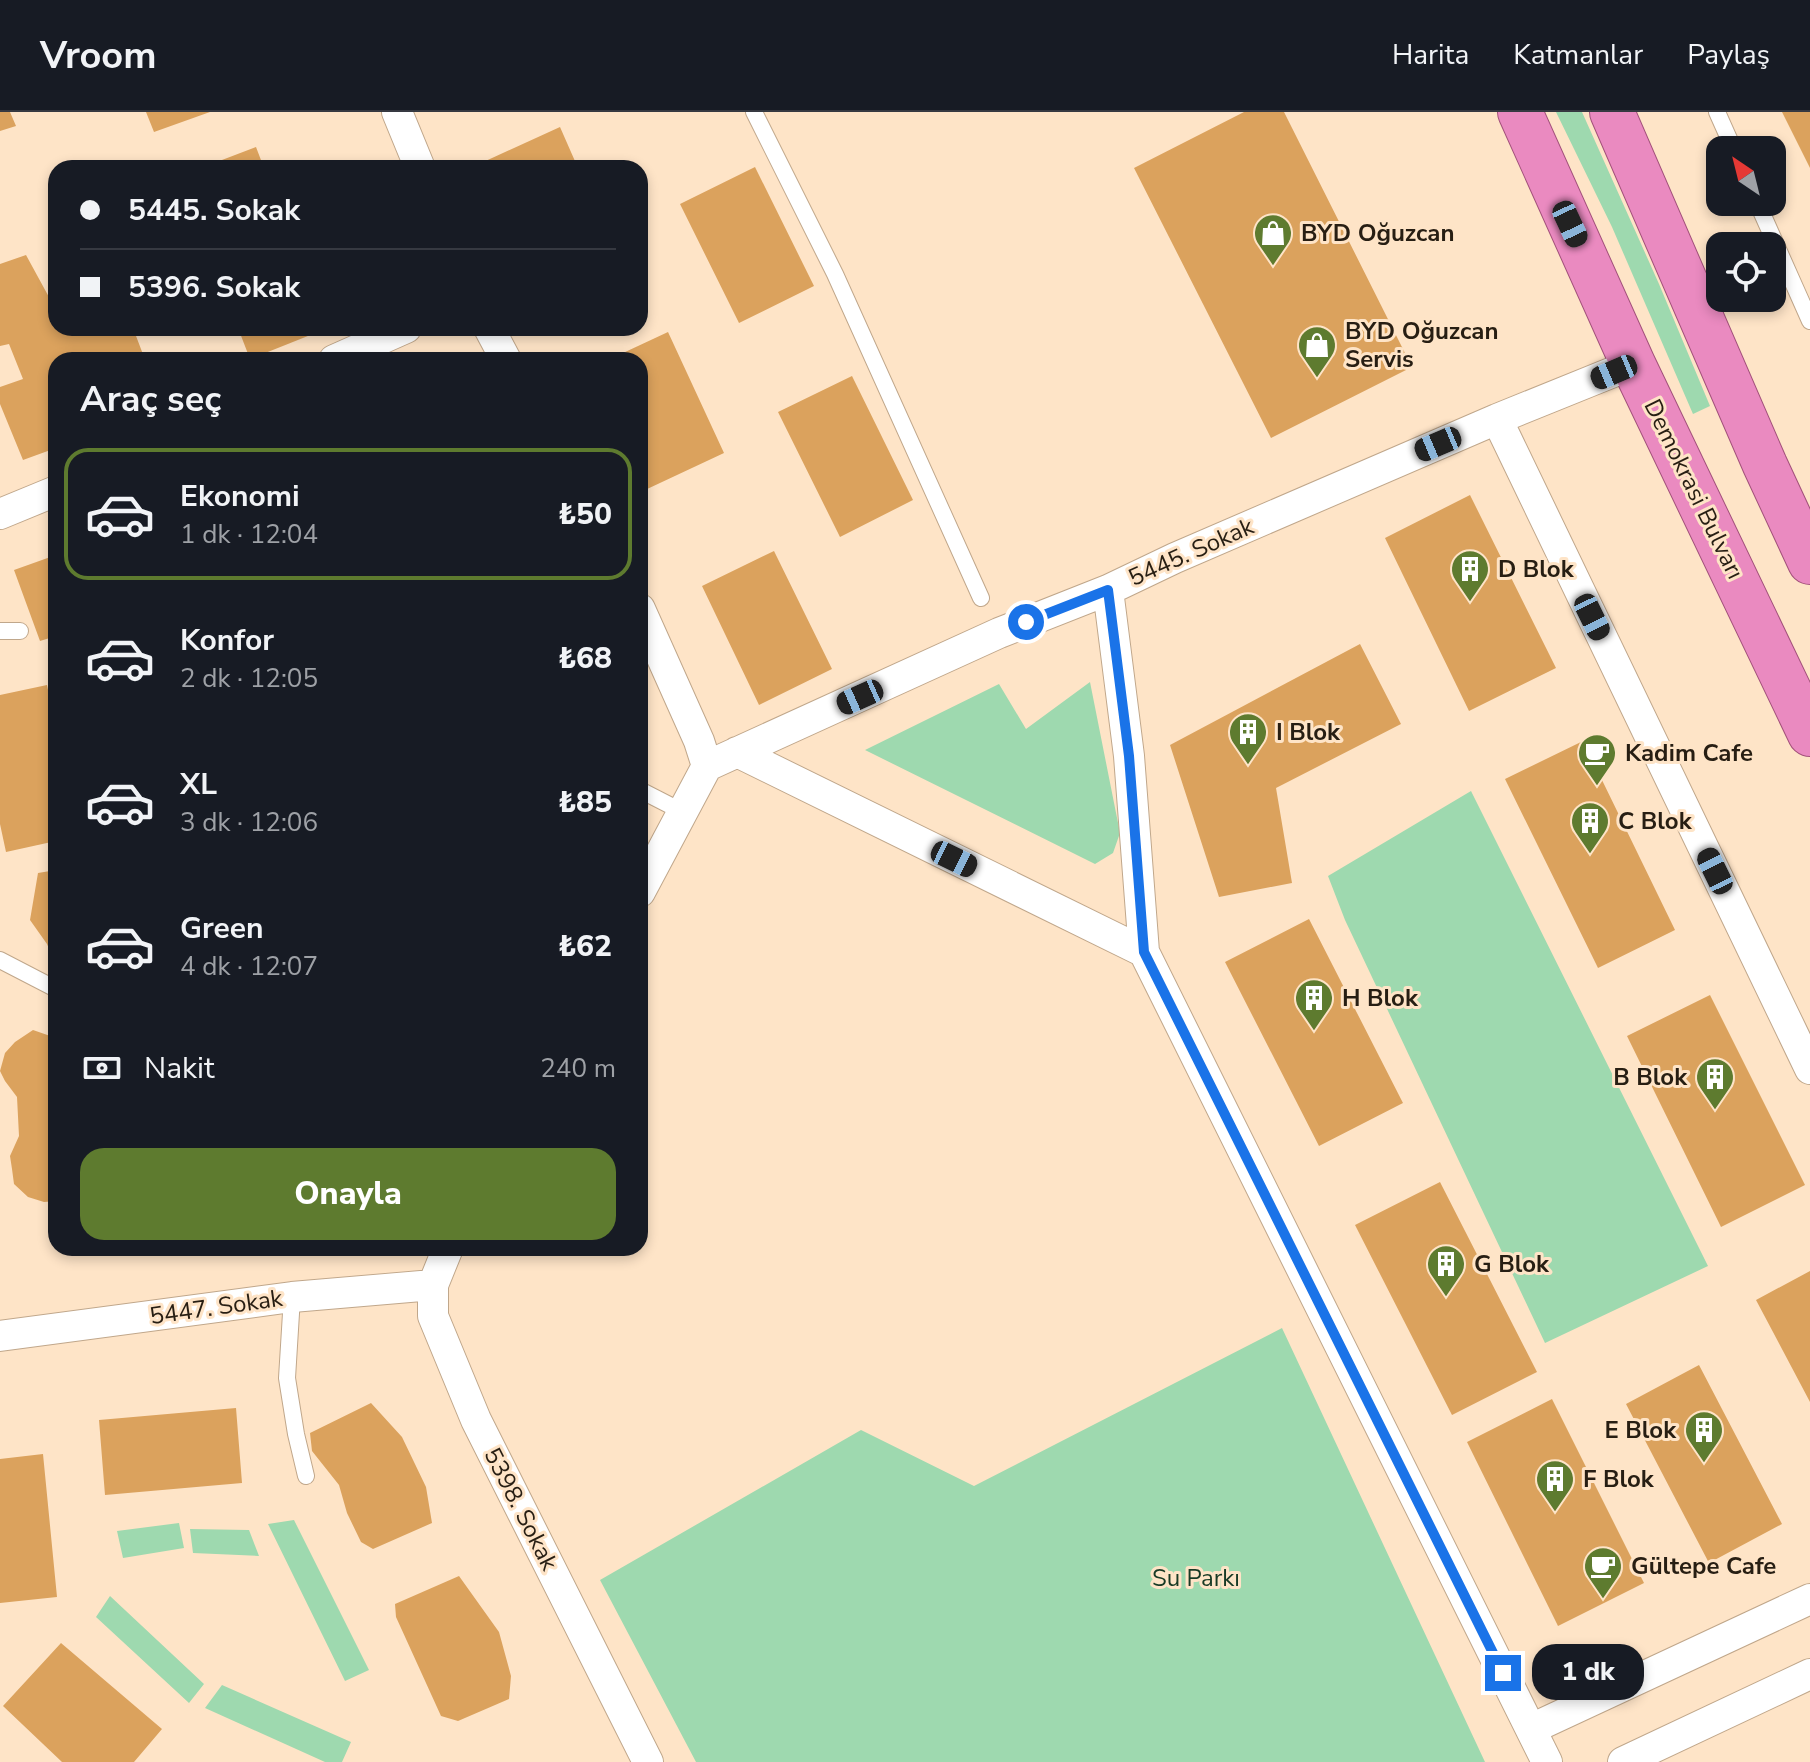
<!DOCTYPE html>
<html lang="tr">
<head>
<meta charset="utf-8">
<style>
  :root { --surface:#171b24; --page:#242831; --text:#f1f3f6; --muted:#9ea1a6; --line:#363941; --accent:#5e7b2f }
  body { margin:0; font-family:"Nunito Sans",sans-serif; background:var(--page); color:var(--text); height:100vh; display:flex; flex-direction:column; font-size:30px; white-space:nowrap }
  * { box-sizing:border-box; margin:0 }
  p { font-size:26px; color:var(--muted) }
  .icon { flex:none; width:44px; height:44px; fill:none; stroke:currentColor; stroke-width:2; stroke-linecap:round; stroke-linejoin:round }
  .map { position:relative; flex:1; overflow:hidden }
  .side { position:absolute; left:48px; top:240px; width:600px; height:904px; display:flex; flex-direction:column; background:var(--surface); border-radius:24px; box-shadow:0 4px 12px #0003 }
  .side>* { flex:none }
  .hud { position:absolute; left:48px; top:48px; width:600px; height:176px; border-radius:24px; box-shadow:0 4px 12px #0003; display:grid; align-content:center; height:176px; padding:0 32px; background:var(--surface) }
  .needle { width:52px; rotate:325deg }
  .fabs { position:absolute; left:1706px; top:24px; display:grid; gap:16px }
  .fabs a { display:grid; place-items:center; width:80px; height:80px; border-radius:16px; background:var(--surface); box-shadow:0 4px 12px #0003; font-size:40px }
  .end { position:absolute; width:36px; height:36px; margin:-18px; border:10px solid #1a73e8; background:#fff; box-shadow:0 0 0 4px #fff }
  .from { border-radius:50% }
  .bubble { position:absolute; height:56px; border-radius:24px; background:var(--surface); box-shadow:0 4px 12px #0003; font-size:26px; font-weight:800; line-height:56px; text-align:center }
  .car { position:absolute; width:24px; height:48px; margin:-24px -12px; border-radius:10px; box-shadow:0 0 6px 2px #0007; background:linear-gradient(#222 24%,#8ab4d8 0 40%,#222 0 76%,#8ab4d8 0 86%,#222 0) }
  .hud b { display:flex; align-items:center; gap:28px; height:76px; font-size:30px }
  .hud b+b { border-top:2px solid var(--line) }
  .hud i { width:20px; height:20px; background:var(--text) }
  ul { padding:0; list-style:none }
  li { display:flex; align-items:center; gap:24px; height:132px; margin:0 16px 12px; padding:0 16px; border:4px solid transparent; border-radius:24px }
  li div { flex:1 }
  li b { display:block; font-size:30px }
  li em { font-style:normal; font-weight:800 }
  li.current { border-color:var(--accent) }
  li>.icon { width:72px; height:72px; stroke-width:1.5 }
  h2 { padding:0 32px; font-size:36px; line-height:96px }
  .pay { display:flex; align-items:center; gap:20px; height:88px; padding:0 32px; font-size:30px }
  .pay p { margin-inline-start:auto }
  .primary-button { display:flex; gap:16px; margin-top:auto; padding:16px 32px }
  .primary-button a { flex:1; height:92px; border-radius:24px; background:var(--accent); color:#fff; font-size:32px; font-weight:800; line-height:92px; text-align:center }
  header { display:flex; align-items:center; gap:48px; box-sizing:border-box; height:112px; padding:0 40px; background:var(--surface); border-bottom:2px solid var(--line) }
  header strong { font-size:38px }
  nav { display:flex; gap:44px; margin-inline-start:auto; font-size:28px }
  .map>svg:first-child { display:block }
  .green { fill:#9ed9af }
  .building { fill:#dba25d }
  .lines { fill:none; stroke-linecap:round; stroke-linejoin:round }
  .service-casing { stroke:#c0a78b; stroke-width:18 }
  .minor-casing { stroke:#c0a78b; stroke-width:32 }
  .trunk-casing { stroke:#a2517a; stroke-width:46 }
  .service { stroke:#fff; stroke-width:16 }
  .minor { stroke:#fff; stroke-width:30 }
  .trunk { stroke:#ea8ac0; stroke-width:44 }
  .route { stroke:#1a73e8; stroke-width:10 }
  .labels { text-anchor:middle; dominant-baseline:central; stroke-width:6; stroke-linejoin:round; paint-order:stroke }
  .poi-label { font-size:24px; font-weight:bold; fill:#271e13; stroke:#fee4c7; text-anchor:start }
  .street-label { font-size:24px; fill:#271e13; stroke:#fee4c7 }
  .park-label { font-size:24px; fill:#183a25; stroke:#fee4c7 }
</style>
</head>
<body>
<header>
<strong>Vroom</strong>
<nav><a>Harita</a><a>Katmanlar</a><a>Paylaş</a></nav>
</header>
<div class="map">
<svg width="1810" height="1650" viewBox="0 0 1810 1650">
  <rect width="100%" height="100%" fill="#fee4c7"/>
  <path class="green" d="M 1556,0 L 1582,0 L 1659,172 L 1710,294 L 1693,302 L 1612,115 Z
    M 1090,570 L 1120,721 L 1113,741 L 1095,752 L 865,638 L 999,572 L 1026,617 Z
    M 1471,679 L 1708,1154 L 1545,1231 L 1345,808 L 1328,764 Z
    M 1282,1216 L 1485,1650 L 696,1650 L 600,1468 L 861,1318 L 974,1374 Z
    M 294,1408 L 369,1558 L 345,1569 L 268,1412 Z
    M 179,1411 L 184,1436 L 123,1446 L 117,1419 Z
    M 190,1417 L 249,1418 L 259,1444 L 193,1441 Z
    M 110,1484 L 204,1572 L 189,1591 L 96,1505 Z
    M 222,1573 L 351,1630 L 342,1650 L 325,1650 L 205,1596 Z"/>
  <path class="building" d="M 0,0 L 10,0 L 16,14 L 0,19 Z
    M 146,0 L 210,0 L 154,20 Z
    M 1244,0 L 1284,0 L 1412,255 L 1271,326 L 1134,56 Z
    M 1782,0 L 1810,0 L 1810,56 Z
    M 560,15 L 578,56 L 481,56 L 479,52 Z
    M 256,35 L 264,56 L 201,56 Z
    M 755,55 L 814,174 L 739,211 L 680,92 Z
    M 26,143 L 56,198 L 56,216 L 133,216 L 144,245 L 136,248 L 56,248 L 56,336 L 23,348 L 0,292 L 0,275 L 23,267 L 9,232 L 0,234 L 0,152 Z
    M 238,216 L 328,216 L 250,247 Z
    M 668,220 L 724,341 L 645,378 L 640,367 L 640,248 L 608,248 Z
    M 852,264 L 913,388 L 840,425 L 778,300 Z
    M 1470,383 L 1556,556 L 1469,599 L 1385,426 Z
    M 774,439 L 832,557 L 759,593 L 702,474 Z
    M 56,443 L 56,524 L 40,529 L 14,458 Z
    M 1360,532 L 1401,612 L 1276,676 L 1292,771 L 1219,785 L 1170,633 Z
    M 47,573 L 56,617 L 56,729 L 6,740 L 0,712 L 0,583 Z
    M 1583,629 L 1675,818 L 1598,856 L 1505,667 Z
    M 56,758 L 56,853 L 47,832 L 30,808 L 38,761 Z
    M 1309,807 L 1403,991 L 1319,1034 L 1225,850 Z
    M 1710,883 L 1805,1073 L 1721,1115 L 1627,924 Z
    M 33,918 L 56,926 L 56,1089 L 44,1090 L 28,1085 L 14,1072 L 12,1057 L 10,1044 L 19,1024 L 17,985 L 5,969 L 0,959 L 5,941 L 15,930 Z
    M 1440,1070 L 1537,1260 L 1452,1303 L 1355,1113 Z
    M 1810,1159 L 1810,1290 L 1756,1188 Z
    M 1699,1253 L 1782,1412 L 1709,1451 L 1626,1292 Z
    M 1552,1287 L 1644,1471 L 1558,1514 L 1467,1330 Z
    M 371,1291 L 402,1325 L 426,1375 L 432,1411 L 373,1437 L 361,1430 L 347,1401 L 339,1373 L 312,1339 L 310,1321 Z
    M 236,1296 L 242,1371 L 105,1383 L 99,1308 Z
    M 43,1342 L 57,1485 L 0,1491 L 0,1347 Z
    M 459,1464 L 499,1520 L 511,1564 L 509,1587 L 458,1609 L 441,1604 L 396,1505 L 395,1492 Z
    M 61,1531 L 162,1617 L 134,1650 L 62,1650 L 3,1594 Z"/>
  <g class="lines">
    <g class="service-casing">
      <path id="service" d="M 754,0 L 835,162 L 981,486
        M 1717,0 L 1734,38
        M 1757,90 L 1810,209
        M 0,519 L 20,519
        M 640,678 L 683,700
        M 0,848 L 54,876
        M 292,1185 L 287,1266 L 296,1322 L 306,1364"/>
    </g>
    <g class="minor-casing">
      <path id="minor" d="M 397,0 L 420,56
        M 489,216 L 506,248
        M 334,248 L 406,216
        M 1497,307 L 1810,957
        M 0,402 L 56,379
        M 640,497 L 699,629 L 707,654 L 640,780
        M 737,640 L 1144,840 L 1129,644 L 1108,478
        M 707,654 L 999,521 L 1108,478 L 1175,446 L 1497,307 L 1633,252
        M 1144,840 L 1547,1650
        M 448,1136 L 433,1173 L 433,1204 L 476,1308 L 648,1650
        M 0,1224 L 292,1185 L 433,1173
        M 1531,1617 L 1810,1487
        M 1623,1650 L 1810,1562"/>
    </g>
    <g class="trunk-casing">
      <path id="trunk" d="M 1520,0 L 1633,252 L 1810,622
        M 1612,0 L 1765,353 L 1810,450"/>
    </g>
    <use href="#service" class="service"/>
    <use href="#minor" class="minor"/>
    <use href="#trunk" class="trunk"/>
  </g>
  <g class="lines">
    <path class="route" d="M 1026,510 L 1108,478 L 1129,644 L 1144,840 L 1503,1561"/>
  </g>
  <defs>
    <g id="shop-pin" transform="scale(2)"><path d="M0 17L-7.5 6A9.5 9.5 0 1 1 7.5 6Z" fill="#5e7b2f" stroke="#fee4c7"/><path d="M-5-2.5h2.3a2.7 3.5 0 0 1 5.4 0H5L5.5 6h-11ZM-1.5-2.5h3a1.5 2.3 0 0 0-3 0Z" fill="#fff"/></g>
    <g id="building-pin" transform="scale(2)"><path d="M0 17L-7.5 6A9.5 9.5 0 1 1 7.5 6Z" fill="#5e7b2f" stroke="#fee4c7"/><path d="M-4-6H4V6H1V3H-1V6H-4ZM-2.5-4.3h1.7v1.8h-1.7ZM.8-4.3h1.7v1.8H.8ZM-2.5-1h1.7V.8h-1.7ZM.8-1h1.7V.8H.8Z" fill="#fff"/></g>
    <g id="cafe-pin" transform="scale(2)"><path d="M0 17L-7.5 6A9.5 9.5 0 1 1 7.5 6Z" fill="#5e7b2f" stroke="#fee4c7"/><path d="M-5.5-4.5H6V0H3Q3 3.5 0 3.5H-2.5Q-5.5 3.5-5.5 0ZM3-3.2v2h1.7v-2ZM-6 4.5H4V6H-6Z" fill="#fff"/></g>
  </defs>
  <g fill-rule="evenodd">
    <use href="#shop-pin" x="1273" y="121"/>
    <use href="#shop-pin" x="1317" y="233"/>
    <use href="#building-pin" x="1470" y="457"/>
    <use href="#building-pin" x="1248" y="620"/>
    <use href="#cafe-pin" x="1597" y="641"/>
    <use href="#building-pin" x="1590" y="709"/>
    <use href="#building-pin" x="1314" y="886"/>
    <use href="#building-pin" x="1715" y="965"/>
    <use href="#building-pin" x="1446" y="1152"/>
    <use href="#building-pin" x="1704" y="1318"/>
    <use href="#building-pin" x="1555" y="1367"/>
    <use href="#cafe-pin" x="1603" y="1454"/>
  </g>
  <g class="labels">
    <g class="poi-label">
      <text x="1301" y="121">BYD Oğuzcan</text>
      <text x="1345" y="219">BYD Oğuzcan<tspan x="1345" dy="28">Servis</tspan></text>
      <text x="1498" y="457">D Blok</text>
      <text x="1276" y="620">I Blok</text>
      <text x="1625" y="641">Kadim Cafe</text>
      <text x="1618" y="709">C Blok</text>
      <text x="1342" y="886">H Blok</text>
      <text x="1687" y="965" text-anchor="end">B Blok</text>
      <text x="1474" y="1152">G Blok</text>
      <text x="1676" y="1318" text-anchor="end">E Blok</text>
      <text x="1583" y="1367">F Blok</text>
      <text x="1631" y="1454">Gültepe Cafe</text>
    </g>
    <g class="street-label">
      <text transform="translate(1694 377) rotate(64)">Demokrasi Bulvarı</text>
      <text transform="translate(1191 440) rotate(-24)">5445. Sokak</text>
      <text transform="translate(216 1195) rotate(-8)">5447. Sokak</text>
      <text transform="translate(521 1397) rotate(63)">5398. Sokak</text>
    </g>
    <g class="park-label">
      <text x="1196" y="1466">Su Parkı</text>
    </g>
  </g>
</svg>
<div class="fabs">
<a><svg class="needle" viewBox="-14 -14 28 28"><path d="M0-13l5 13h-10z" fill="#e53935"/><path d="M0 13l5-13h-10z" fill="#9ea1a6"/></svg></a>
<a><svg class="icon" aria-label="locate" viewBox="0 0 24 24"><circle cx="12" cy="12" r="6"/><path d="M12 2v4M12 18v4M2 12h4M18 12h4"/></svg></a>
</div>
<i class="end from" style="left:1026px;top:510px"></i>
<i class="end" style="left:1503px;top:1561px"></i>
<div class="bubble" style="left:1532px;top:1532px;width:112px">1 dk</div>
<i class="car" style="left:1570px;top:112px;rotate:155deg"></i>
<i class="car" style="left:1614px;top:260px;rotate:247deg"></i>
<i class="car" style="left:1438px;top:332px;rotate:247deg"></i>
<i class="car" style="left:1592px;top:505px;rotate:154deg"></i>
<i class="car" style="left:860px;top:585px;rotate:246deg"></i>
<i class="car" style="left:954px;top:747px;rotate:116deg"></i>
<i class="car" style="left:1715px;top:759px;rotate:334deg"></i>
<div class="hud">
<b><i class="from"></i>5445. Sokak</b>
<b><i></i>5396. Sokak</b>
</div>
<section class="side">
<h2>Araç seç</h2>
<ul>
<li class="current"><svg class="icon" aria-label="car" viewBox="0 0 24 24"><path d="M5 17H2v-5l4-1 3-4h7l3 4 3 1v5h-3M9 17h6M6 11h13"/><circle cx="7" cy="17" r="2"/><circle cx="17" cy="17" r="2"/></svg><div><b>Ekonomi</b><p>1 dk · 12:04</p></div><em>₺50</em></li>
<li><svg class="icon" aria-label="car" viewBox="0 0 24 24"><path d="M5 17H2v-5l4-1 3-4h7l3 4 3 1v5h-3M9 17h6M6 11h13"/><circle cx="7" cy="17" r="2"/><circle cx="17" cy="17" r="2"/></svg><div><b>Konfor</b><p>2 dk · 12:05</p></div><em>₺68</em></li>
<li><svg class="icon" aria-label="car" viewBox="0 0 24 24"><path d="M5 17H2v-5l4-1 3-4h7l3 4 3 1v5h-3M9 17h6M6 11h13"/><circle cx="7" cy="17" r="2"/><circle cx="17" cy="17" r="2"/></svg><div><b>XL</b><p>3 dk · 12:06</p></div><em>₺85</em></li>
<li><svg class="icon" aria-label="car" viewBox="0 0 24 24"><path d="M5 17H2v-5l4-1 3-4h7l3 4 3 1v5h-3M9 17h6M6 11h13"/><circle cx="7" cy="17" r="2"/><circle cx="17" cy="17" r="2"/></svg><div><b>Green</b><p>4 dk · 12:07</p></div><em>₺62</em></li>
</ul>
<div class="pay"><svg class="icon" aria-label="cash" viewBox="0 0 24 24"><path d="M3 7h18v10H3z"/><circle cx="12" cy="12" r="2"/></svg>Nakit<p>240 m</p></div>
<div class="primary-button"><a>Onayla</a></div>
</section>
</div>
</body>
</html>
